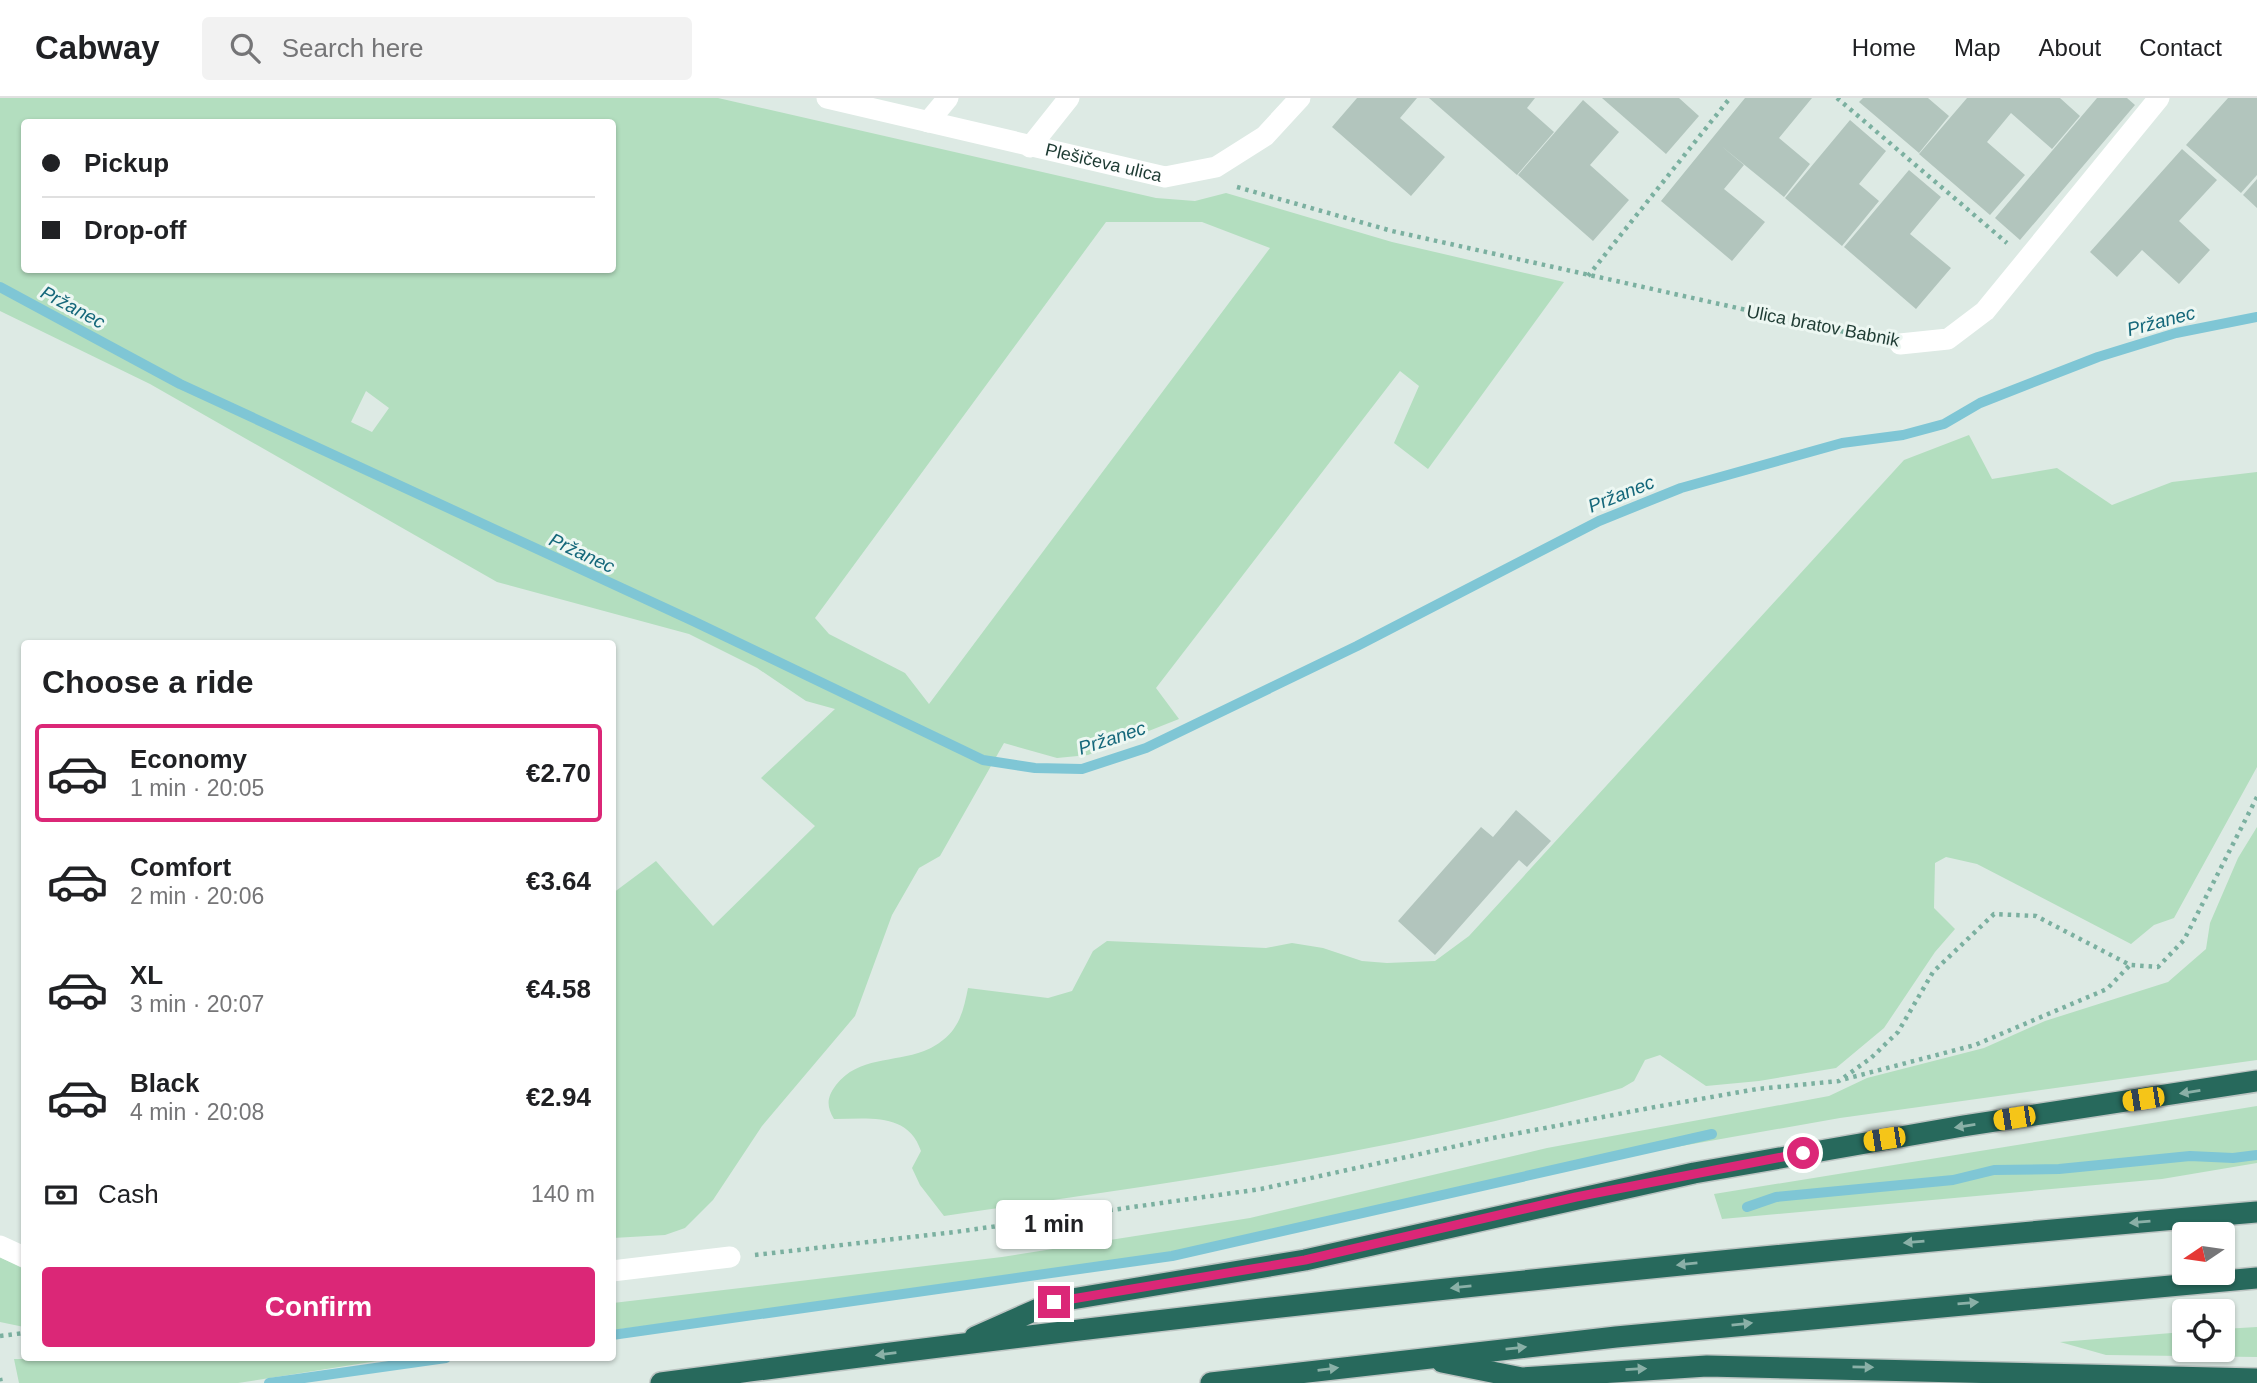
<!DOCTYPE html>
<html lang="en">
<head>
<meta charset="utf-8">
<style>
  :root { --surface:#fff; --page:#f2f2f2; --text:#202124; --muted:#757577; --line:#e0e0e0; --accent:#db2777 }
  body { margin:0; font-family:Helvetica,sans-serif; background:var(--page); color:var(--text); height:100vh; display:flex; flex-direction:column; font-size:26px; white-space:nowrap }
  * { box-sizing:border-box; margin:0 }
  p { font-size:23px; color:var(--muted) }
  .icon { flex:none; width:38px; height:38px; fill:none; stroke:currentColor; stroke-width:2; stroke-linecap:round; stroke-linejoin:round }
  .map { position:relative; flex:1; overflow:hidden }
  .panel { position:absolute; left:21px; top:542px; width:595px; height:721px; display:flex; flex-direction:column; background:var(--surface); border-radius:7px; box-shadow:0 2px 5px #0004 }
  .panel>* { flex:none }
  .guide { position:absolute; left:21px; top:21px; width:595px; height:154px; border-radius:7px; box-shadow:0 2px 5px #0004; display:grid; align-content:center; height:154px; padding:0 21px; background:var(--surface) }
  .needle { width:46px; rotate:257deg }
  .tools { position:absolute; left:2172px; top:1124px; display:grid; gap:14px }
  .tools a { display:grid; place-items:center; width:63px; height:63px; border-radius:7px; background:var(--surface); box-shadow:0 2px 5px #0004; font-size:35px }
  .end { position:absolute; width:32px; height:32px; margin:-16px; border:9px solid #db2777; background:#fff; box-shadow:0 0 0 4px #fff }
  .from { border-radius:50% }
  .bubble { position:absolute; height:49px; border-radius:7px; background:var(--surface); box-shadow:0 2px 5px #0004; font-size:23px; font-weight:700; line-height:49px; text-align:center }
  .car { position:absolute; width:21px; height:42px; margin:-21px -10px; border-radius:9px; box-shadow:0 0 5px 2px #0007; background:linear-gradient(#f5c518 24%,#345 0 40%,#f5c518 0 76%,#345 0 86%,#f5c518 0) }
  .guide b { display:flex; align-items:center; gap:24px; height:66px; font-size:26px }
  .guide b+b { border-top:2px solid var(--line) }
  .guide i { width:18px; height:18px; background:var(--text) }
  ul { padding:0; list-style:none }
  li { display:flex; align-items:center; gap:21px; height:98px; margin:0 14px 10px; padding:0 7px; border:4px solid transparent; border-radius:7px }
  li div { flex:1 }
  li b { display:block; font-size:26px }
  li em { font-style:normal; font-weight:700 }
  li.on { border-color:var(--accent) }
  li>.icon { width:63px; height:63px; stroke-width:1.5 }
  h2 { padding:0 21px; font-size:32px; line-height:84px }
  .pay { display:flex; align-items:center; gap:18px; height:77px; padding:0 21px; font-size:26px }
  .pay p { margin-inline-start:auto }
  .cta { display:flex; gap:14px; margin-top:auto; padding:14px 21px }
  .cta a { flex:1; height:80px; border-radius:7px; background:var(--accent); color:#fff; font-size:28px; font-weight:700; line-height:80px; text-align:center }
  header { display:flex; align-items:center; gap:42px; box-sizing:border-box; height:98px; padding:0 35px; background:var(--surface); border-bottom:2px solid var(--line) }
  header strong { font-size:33px }
  nav { display:flex; gap:38px; margin-inline-start:auto; font-size:24px }
  .search { width:490px; height:63px; background:var(--page); display:flex; align-items:center; gap:18px; box-sizing:border-box; padding:0 24px; border-radius:7px; color:var(--muted); font-size:26px }
  .map>svg:first-child { display:block }
  .green { fill:#b3debf; fill-rule:evenodd }
  .lines { fill:none; stroke-linecap:round; stroke-linejoin:round }
  .stream { stroke:#7fc6d5; stroke-width:10 }
  .building { fill:#b2c5bd }
  .highway-casing { stroke:#bcc4c2; stroke-width:24 }
  .path { stroke:#7bb0a0; stroke-width:4.5; stroke-dasharray:3.5 5; stroke-linecap:butt }
  .street { stroke:#fff; stroke-width:21 }
  .highway { stroke:#27695c; stroke-width:21 }
  .oneway { fill:#8ab0a7 }
  .route { stroke:#db2777; stroke-width:9 }
  .labels { text-anchor:middle; dominant-baseline:central; stroke-width:6; stroke-linejoin:round; paint-order:stroke }
  .street-label { font-size:18px; fill:#1e3b33; stroke:#edf7f2 }
  .water-label { font-size:19px; font-style:italic; fill:#14677a; stroke:#edf7f2 }
</style>
</head>
<body>
<header>
<strong>Cabway</strong>
<div class="search"><svg class="icon" aria-label="search" viewBox="0 0 24 24"><circle cx="10" cy="10" r="6"/><path d="M15 15l6 6"/></svg>Search here</div>
<nav><a>Home</a><a>Map</a><a>About</a><a>Contact</a></nav>
</header>
<div class="map">
<svg width="2257" height="1285" viewBox="0 0 2257 1285">
  <rect width="100%" height="100%" fill="#ddeae4"/>
  <path class="green" d="M 0,0 L 718,0 L 1156,100 L 1195,103 L 1226,95 L 1392,144 L 1564,184 L 1428,371 L 1394,345 L 1419,288 L 1400,273 L 1156,590 L 1179,621 L 1088,657 L 1057,660 L 1004,645 L 940,758 L 919,770 L 892,817 L 855,918 L 762,1028 L 713,1102 L 685,1130 L 665,1137 L 613,1140 L 613,795 L 656,763 L 713,828 L 815,728 L 761,680 L 835,611 L 806,603 L 757,570 L 689,536 L 497,484 L 150,286 L 0,213 ZM 24,24 L 612,24 L 612,172 L 24,172 ZM 1106,124 L 1202,124 L 1270,150 L 929,606 L 905,575 L 829,536 L 815,520 ZM 366,293 L 389,310 L 372,334 L 351,324 Z
    M 1969,337 L 1992,381 L 2057,370 L 2112,407 L 2172,384 L 2257,374 L 2257,669 L 2174,820 L 2154,827 L 2131,846 L 1977,766 L 1946,759 L 1935,765 L 1934,810 L 1955,831 L 1935,854 L 1884,930 L 1836,970 L 1759,983 L 1706,988 L 1660,957 L 1645,962 L 1634,983 L 1622,990 C 1399,1054 1172,1085 944,1118 L 920,1087 L 912,1070 L 921,1053 C 908,1014 868,1021 834,1021 C 826,1008 827,999 836,987 C 859,958 893,965 924,953 C 930,951 938,946 943,942 C 960,929 964,910 968,890 L 1048,900 L 1072,893 L 1093,853 L 1107,843 L 1266,850 L 1292,845 L 1323,850 L 1362,863 L 1387,865 L 1435,863 L 1469,838 L 1904,362 Z
    M 2257,729 L 2257,962 L 1840,1020 L 1642,1055 L 1261,1139 L 1021,1179 L 613,1232 L 613,1205 L 1002,1159 L 1250,1120 L 1547,1050 L 1829,998 L 1867,980 L 1984,950 L 2045,923 L 2168,884 L 2206,851 L 2210,825 L 2238,760 Z
    M 2257,1008 L 2257,1065 L 2162,1081 L 1722,1121 L 1714,1096 Z
    M 0,1159 L 24,1171 L 24,1229 L 0,1224 Z
    M 2257,1229 L 2257,1259 L 2106,1257 L 2060,1244 L 2184,1234 L 2184,1251 L 2222,1251 L 2223,1231 Z
    M 396,1260 L 238,1285 L 19,1285 L 14,1261 Z"/>
  <g class="lines">
    <path class="stream" d="M 0,189 L 180,286 L 693,523 L 983,662 L 1035,670 L 1082,671 L 1146,650 L 1357,548 L 1599,423 L 1681,390 L 1842,345 L 1903,337 L 1944,326 L 1980,305 L 2098,259 L 2176,235 L 2257,219
      M 1747,1109 L 1776,1099 L 1953,1082 L 1994,1072 L 2059,1071 L 2190,1058 L 2233,1060 L 2257,1057
      M 612,1237 L 1172,1158 L 1712,1036
      M 269,1285 L 446,1260"/>
  </g>
  <path class="building" d="M 1357,0 L 1417,0 L 1400,20 L 1445,59 L 1411,98 L 1332,29 Z
    M 1429,0 L 1535,0 L 1527,10 L 1554,34 L 1517,77 Z
    M 1602,0 L 1679,0 L 1699,18 L 1666,56 Z
    M 1745,0 L 1812,0 L 1779,40 L 1810,66 L 1784,99 L 1720,47 L 1744,67 L 1724,91 L 1765,124 L 1732,163 L 1661,103 Z
    M 1863,0 L 1928,0 L 1949,18 L 1919,55 L 1859,4 Z
    M 1967,0 L 2060,0 L 2080,18 L 2052,51 L 2011,15 L 1987,44 L 2025,77 L 1990,117 L 1919,56 Z
    M 2097,0 L 2127,0 L 2135,7 L 2020,142 L 1995,120 Z
    M 2228,0 L 2257,0 L 2257,77 L 2241,95 L 2186,47 Z
    M 1583,2 L 1619,34 L 1590,67 L 1629,102 L 1593,143 L 1518,77 Z
    M 1850,22 L 1886,53 L 1859,86 L 1879,103 L 1842,148 L 1785,100 Z
    M 2182,51 L 2217,82 L 2179,123 L 2210,152 L 2179,186 L 2142,152 L 2117,179 L 2090,154 Z
    M 1909,72 L 1941,99 L 1910,136 L 1951,170 L 1916,211 L 1844,149 Z
    M 2257,81 L 2257,110 L 2243,97 Z
    M 1516,712 L 1551,743 L 1527,769 L 1519,762 L 1435,857 L 1398,823 L 1481,729 L 1493,739 Z"/>
  <g class="lines">
    <g class="highway-casing">
      <path id="highway" d="M 975,1239 L 1054,1204 L 1305,1162 L 1694,1075 L 1963,1028 L 2257,983
        M 1442,1264 L 1522,1280 L 1707,1268 L 2257,1281
        M 661,1285 C 1192,1213 1724,1160 2257,1114
        M 1211,1285 L 1616,1239 L 2257,1180"/>
    </g>
    <path class="path" d="M 1837,0 L 2007,145
      M 1237,89 L 1392,133 L 1872,240
      M 1588,178 L 1730,0
      M 1845,981 L 1975,947 L 2107,891 L 2130,867
      M 755,1157 L 955,1134 L 1261,1091 L 1493,1040 L 1655,1009 L 1757,991 L 1839,983 L 1871,960 L 1898,934 L 1933,874 L 1994,816 L 2036,818 L 2130,867 L 2158,869 L 2184,842 L 2257,699
      M 0,1238 L 24,1235
      M 0,1280 L 1,1285"/>
    <g class="street">
      <path id="s1" d="M 827,0 L 1165,79 L 1216,69 L 1265,38 L 1300,0"/>
      <path d="M 928,24 L 948,0"/>
      <path d="M 1030,49 L 1069,0"/>
      <path d="M 1900,246 L 1948,241 L 1985,213 L 2159,0"/>
      <path d="M 0,1148 L 24,1159"/>
      <path d="M 612,1173 L 730,1159"/>
    </g>
    <use href="#highway" class="highway"/>
  </g>
  <defs><path id="oneway-solid" d="M-6-.8H1V-3.2L6.5 0L1 3.2V.8H-6Z" transform="scale(1.75)"/></defs>
  <g class="oneway">
    <use href="#oneway-solid" transform="translate(2190 994) rotate(171)"/>
    <use href="#oneway-solid" transform="translate(1965 1028) rotate(171)"/>
    <use href="#oneway-solid" transform="translate(2140 1124) rotate(175)"/>
    <use href="#oneway-solid" transform="translate(1914 1144) rotate(175)"/>
    <use href="#oneway-solid" transform="translate(1687 1166) rotate(174)"/>
    <use href="#oneway-solid" transform="translate(1461 1189) rotate(174)"/>
    <use href="#oneway-solid" transform="translate(1968 1205) rotate(-5)"/>
    <use href="#oneway-solid" transform="translate(1742 1226) rotate(-6)"/>
    <use href="#oneway-solid" transform="translate(1516 1250) rotate(-6)"/>
    <use href="#oneway-solid" transform="translate(886 1256) rotate(173)"/>
    <use href="#oneway-solid" transform="translate(1863 1269) rotate(1)"/>
    <use href="#oneway-solid" transform="translate(1328 1271) rotate(-7)"/>
    <use href="#oneway-solid" transform="translate(1636 1271) rotate(-3)"/>
  </g>
  <g class="lines">
    <path class="route" d="M 1054,1204 L 1305,1162 L 1576,1099 L 1803,1055"/>
  </g>
  <g class="labels">
    <g class="street-label">
      <text stroke="none"><textPath href="#s1" startOffset="284">Plešičeva ulica</textPath></text>
      <text transform="translate(1823 228) rotate(11)">Ulica bratov Babnik</text>
    </g>
    <g class="water-label">
      <text transform="translate(73 209) rotate(28)">Pržanec</text>
      <text transform="translate(2161 223) rotate(-15)">Pržanec</text>
      <text transform="translate(1621 396) rotate(-22)">Pržanec</text>
      <text transform="translate(582 455) rotate(25)">Pržanec</text>
      <text transform="translate(1112 640) rotate(-18)">Pržanec</text>
    </g>
  </g>
</svg>
<div class="tools">
<a><svg class="needle" viewBox="-14 -14 28 28"><path d="M0-13l5 13h-10z" fill="#e53935"/><path d="M0 13l5-13h-10z" fill="#757577"/></svg></a>
<a><svg class="icon" aria-label="locate" viewBox="0 0 24 24"><circle cx="12" cy="12" r="6"/><path d="M12 2v4M12 18v4M2 12h4M18 12h4"/></svg></a>
</div>
<i class="end from" style="left:1803px;top:1055px"></i>
<i class="end" style="left:1054px;top:1204px"></i>
<div class="bubble" style="left:996px;top:1102px;width:116px">1 min</div>
<i class="car" style="left:2143px;top:1001px;rotate:261deg"></i>
<i class="car" style="left:2014px;top:1020px;rotate:261deg"></i>
<i class="car" style="left:1884px;top:1041px;rotate:261deg"></i>
<div class="guide">
<b><i class="from"></i>Pickup</b>
<b><i></i>Drop-off</b>
</div>
<section class="panel">
<h2>Choose a ride</h2>
<ul>
<li class="on"><svg class="icon" aria-label="car" viewBox="0 0 24 24"><path d="M5 17H2v-5l4-1 3-4h7l3 4 3 1v5h-3M9 17h6M6 11h13"/><circle cx="7" cy="17" r="2"/><circle cx="17" cy="17" r="2"/></svg><div><b>Economy</b><p>1 min · 20:05</p></div><em>€2.70</em></li>
<li><svg class="icon" aria-label="car" viewBox="0 0 24 24"><path d="M5 17H2v-5l4-1 3-4h7l3 4 3 1v5h-3M9 17h6M6 11h13"/><circle cx="7" cy="17" r="2"/><circle cx="17" cy="17" r="2"/></svg><div><b>Comfort</b><p>2 min · 20:06</p></div><em>€3.64</em></li>
<li><svg class="icon" aria-label="car" viewBox="0 0 24 24"><path d="M5 17H2v-5l4-1 3-4h7l3 4 3 1v5h-3M9 17h6M6 11h13"/><circle cx="7" cy="17" r="2"/><circle cx="17" cy="17" r="2"/></svg><div><b>XL</b><p>3 min · 20:07</p></div><em>€4.58</em></li>
<li><svg class="icon" aria-label="car" viewBox="0 0 24 24"><path d="M5 17H2v-5l4-1 3-4h7l3 4 3 1v5h-3M9 17h6M6 11h13"/><circle cx="7" cy="17" r="2"/><circle cx="17" cy="17" r="2"/></svg><div><b>Black</b><p>4 min · 20:08</p></div><em>€2.94</em></li>
</ul>
<div class="pay"><svg class="icon" aria-label="cash" viewBox="0 0 24 24"><path d="M3 7h18v10H3z"/><circle cx="12" cy="12" r="2"/></svg>Cash<p>140 m</p></div>
<div class="cta"><a>Confirm</a></div>
</section>
</div>
</body>
</html>
